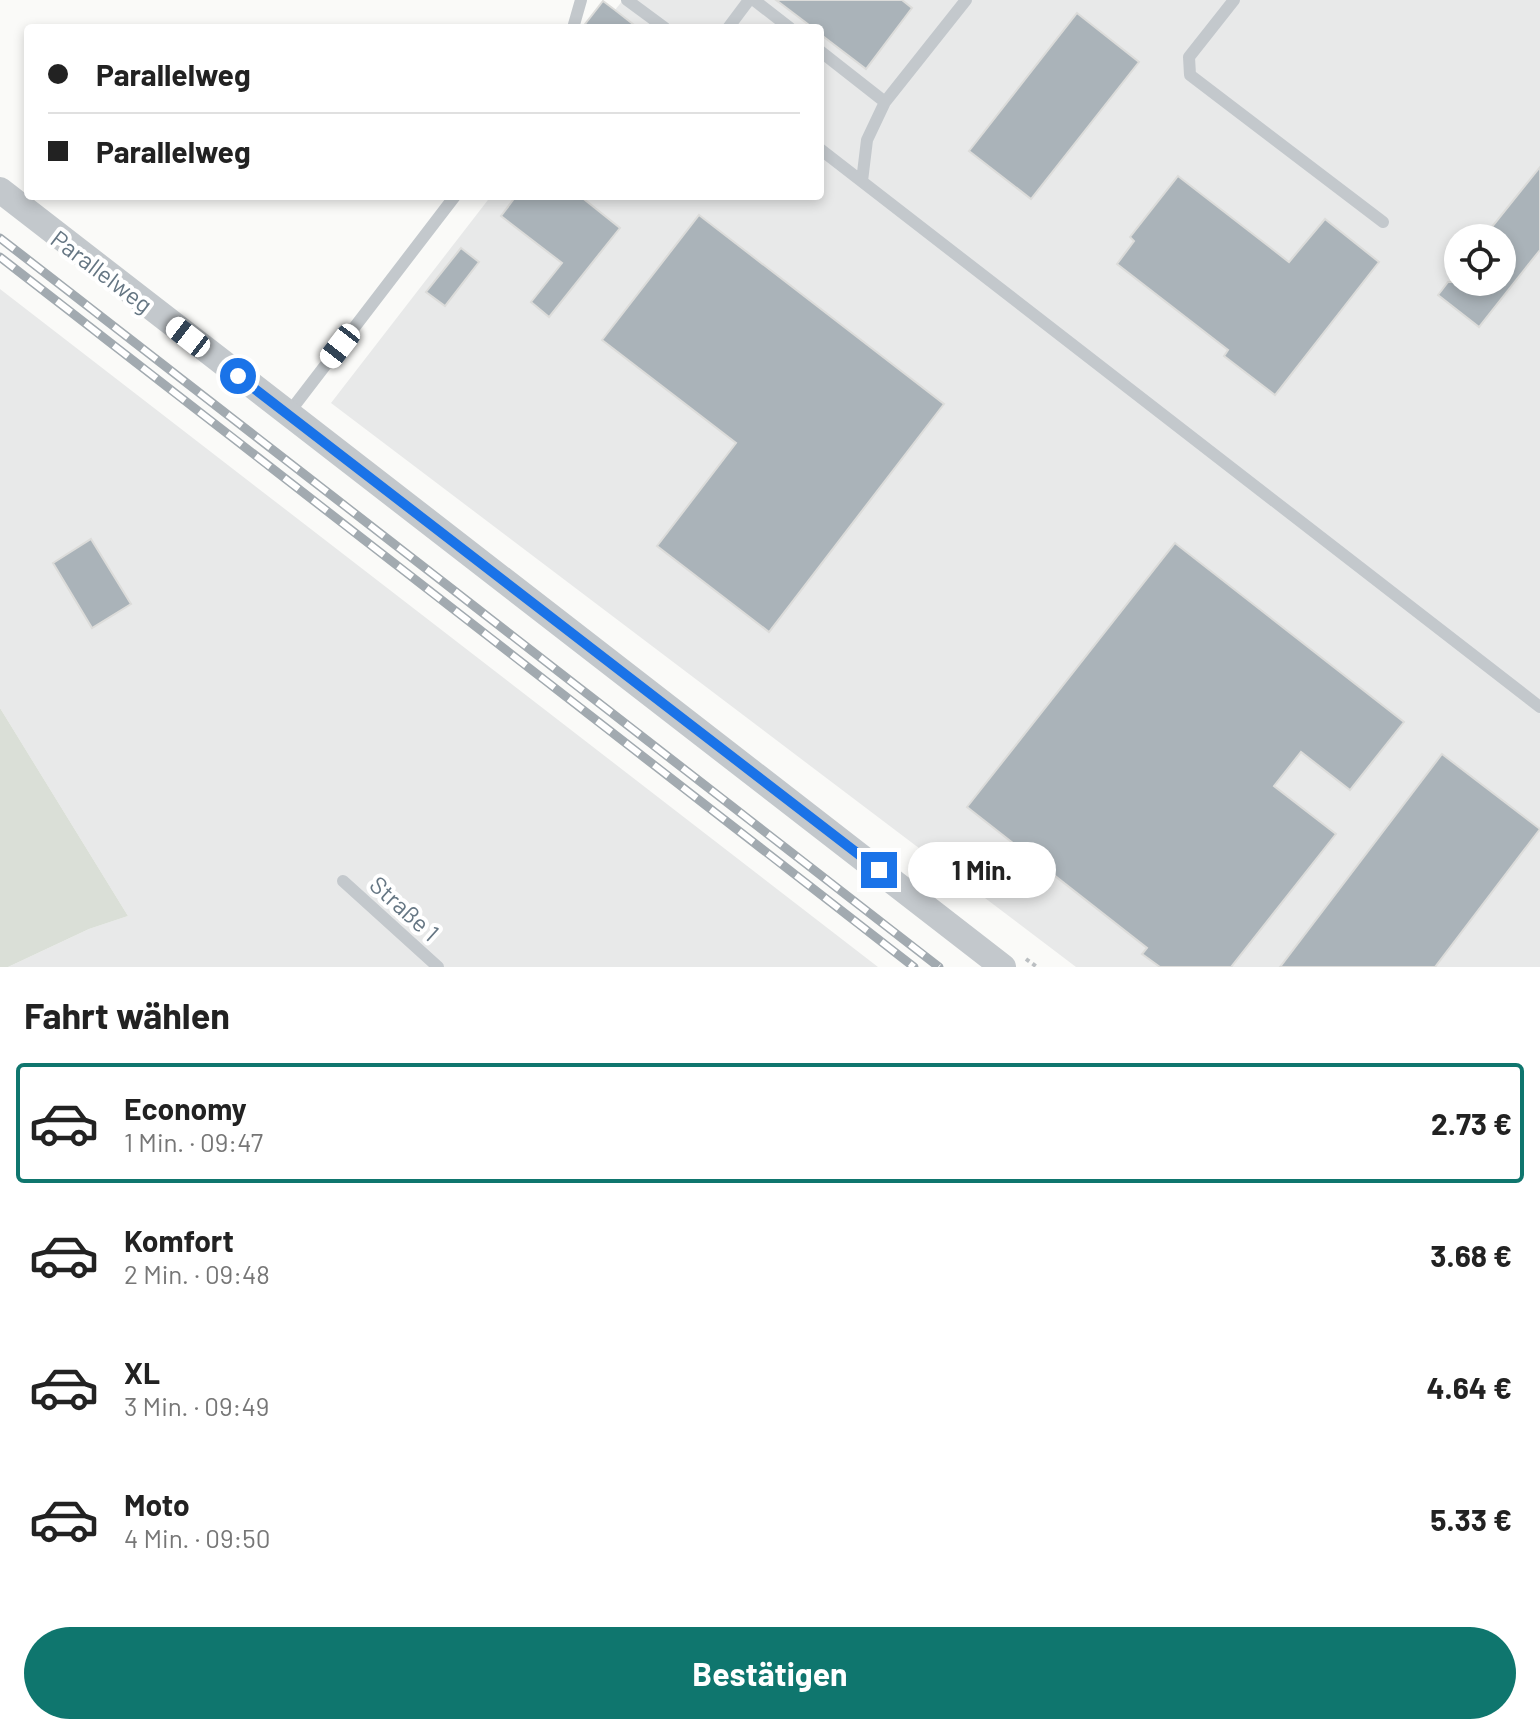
<!DOCTYPE html>
<html lang="de">
<head>
<meta charset="utf-8">
<style>
  :root { --surface:#fff; --page:#f6f6f6; --text:#222; --muted:#767676; --line:#e0e0e0; --accent:#0f766e }
  body { margin:0; font-family:Barlow,sans-serif; background:var(--page); color:var(--text); height:100vh; display:flex; flex-direction:column; font-size:30px; white-space:nowrap }
  * { box-sizing:border-box; margin:0 }
  p { font-size:26px; color:var(--muted) }
  .icon { flex:none; width:44px; height:44px; fill:none; stroke:currentColor; stroke-width:2; stroke-linecap:round; stroke-linejoin:round }
  .map { position:relative; height:967px; overflow:hidden }
  .sheet { display:flex; flex-direction:column; background:var(--surface); flex:1 }
  .sheet>* { flex:none }
  .top-card { position:absolute; left:24px; top:24px; width:800px; height:176px; border-radius:8px; box-shadow:0 4px 12px #0003; display:grid; align-content:center; height:176px; padding:0 24px; background:var(--surface) }
  .tools { position:absolute; left:1444px; top:224px; display:grid; gap:16px }
  .tools a { display:grid; place-items:center; width:72px; height:72px; border-radius:50%; background:var(--surface); box-shadow:0 4px 12px #0003; font-size:40px }
  .end { position:absolute; width:36px; height:36px; margin:-18px; border:10px solid #1a73e8; background:#fff; box-shadow:0 0 0 4px #fff }
  .from { border-radius:50% }
  .bubble { position:absolute; height:56px; border-radius:28px; background:var(--surface); box-shadow:0 4px 12px #0003; font-size:26px; font-weight:700; line-height:56px; text-align:center }
  .car { position:absolute; width:24px; height:48px; margin:-24px -12px; border-radius:10px; box-shadow:0 0 6px 2px #0007; background:linear-gradient(#fff 24%,#345 0 40%,#fff 0 76%,#345 0 86%,#fff 0) }
  .top-card b { display:flex; align-items:center; gap:28px; height:76px; font-size:30px }
  .top-card b+b { border-top:2px solid var(--line) }
  .top-card i { width:20px; height:20px; background:var(--text) }
  ul { padding:0; list-style:none }
  li { display:flex; align-items:center; gap:24px; height:120px; margin:0 16px 12px; padding:0 8px; border:4px solid transparent; border-radius:8px }
  li div { flex:1 }
  li b { display:block; font-size:30px }
  li em { font-style:normal; font-weight:700 }
  li.selected { border-color:var(--accent) }
  li>.icon { width:72px; height:72px; stroke-width:1.5 }
  h2 { padding:0 24px; font-size:36px; line-height:96px }
  .button { display:flex; gap:16px; margin-top:auto; padding:16px 24px }
  .button a { flex:1; height:92px; border-radius:48px; background:var(--accent); color:#fff; font-size:32px; font-weight:700; line-height:92px; text-align:center }
  .map>svg:first-child { display:block }
  .built { fill:#e8e9e9; fill-rule:evenodd }
  .green { fill:#dadfd7 }
  .building { fill:#aab3b9; stroke:#dcdcda; stroke-width:2 }
  .lines { fill:none; stroke-linecap:round; stroke-linejoin:round }
  .path { stroke:#bbbfc2; stroke-width:4; stroke-dasharray:4 4; stroke-linecap:butt }
  .lane { stroke:#c3c8cc; stroke-width:12 }
  .street { stroke:#c3c8cc; stroke-width:26 }
  .rail-casing { stroke:#a2aab0; stroke-width:9 }
  .rail { stroke:#fff; stroke-width:6; stroke-dasharray:18; stroke-linecap:butt }
  .route { stroke:#1a73e8; stroke-width:10 }
  .labels { text-anchor:middle; dominant-baseline:central; stroke-width:8; stroke-linejoin:round; paint-order:stroke }
  .street-label { font-size:24px; fill:#657683; stroke:#fff }
</style>
</head>
<body>
<div class="map">
<svg width="1540" height="967" viewBox="0 0 1540 967">
  <rect width="100%" height="100%" fill="#fafaf8"/>
  <path class="built" d="M 623,0 L 1540,0 L 1540,967 L 1076,967 L 331,403 L 491,196 L 820,196 L 820,28 L 619,28 L 626,19 L 615,10 ZM 1458,238 L 1502,238 L 1502,282 L 1458,282 Z
    M 0,289 L 878,967 L 8,967 L 89,929 L 128,916 L 0,708 Z"/>
  <path class="green" d="M 0,708 L 128,916 L 89,929 L 8,967 L 0,967 Z"/>
  <path class="building" d="M 776,0 L 902,0 L 912,8 L 866,69 L 820,34 L 820,28 L 813,28 Z
    M 603,1 L 615,10 L 638,28 L 582,28 Z
    M 1077,13 L 1139,62 L 1031,199 L 969,151 Z
    M 1540,167 L 1540,250 L 1479,327 L 1438,295 L 1448,282 L 1502,282 L 1502,238 L 1483,238 Z
    M 1178,176 L 1289,262 L 1325,219 L 1379,262 L 1275,395 L 1224,356 L 1228,350 L 1117,264 L 1134,241 L 1130,237 Z
    M 516,196 L 580,196 L 620,228 L 549,317 L 531,302 L 562,263 L 501,216 Z
    M 699,215 L 944,404 L 769,632 L 657,546 L 736,443 L 602,340 Z
    M 461,248 L 479,262 L 445,306 L 426,292 Z
    M 91,539 L 131,604 L 92,628 L 53,563 Z
    M 1175,543 L 1404,722 L 1350,790 L 1301,752 L 1274,786 L 1336,834 L 1231,967 L 1160,967 L 1142,954 L 1147,948 L 967,807 Z
    M 1442,754 L 1540,829 L 1435,967 L 1280,967 Z"/>
  <g class="lines">
    <path class="path" d="M 1026,959 L 1037,967"/>
    <path class="lane" d="M 627,0 L 665,28
      M 754,0 L 790,28
      M 1234,0 L 1189,57 L 1190,75 L 1383,222
      M 573,28 L 581,0
      M 728,28 L 749,0
      M 820,51 L 885,102
      M 820,149 L 1540,707
      M 862,181 L 867,140 L 885,102 L 966,0
      M 288,414 L 455,196
      M 343,881 L 438,967"/>
    <path class="street" d="M 0,190 L 1003,967"/>
    <g class="rail-casing">
      <path id="rail" d="M 0,238 L 939,967
        M 0,257 L 914,967"/>
    </g>
    <use href="#rail" class="rail"/>
  </g>
  <g class="lines">
    <path class="route" d="M 238,376 L 879,870"/>
  </g>
  <g class="labels">
    <g class="street-label">
      <text transform="translate(102 271) rotate(37)">Parallelweg</text>
      <text transform="translate(405 908) rotate(42)">Straße 1</text>
    </g>
  </g>
</svg>
<div class="tools">
<a><svg class="icon" aria-label="locate" viewBox="0 0 24 24"><circle cx="12" cy="12" r="6"/><path d="M12 2v4M12 18v4M2 12h4M18 12h4"/></svg></a>
</div>
<i class="end from" style="left:238px;top:376px"></i>
<i class="end" style="left:879px;top:870px"></i>
<div class="bubble" style="left:908px;top:842px;width:148px">1 Min.</div>
<i class="car" style="left:188px;top:337px;rotate:308deg"></i>
<i class="car" style="left:340px;top:346px;rotate:218deg"></i>
<div class="top-card">
<b><i class="from"></i>Parallelweg</b>
<b><i></i>Parallelweg</b>
</div>
</div>
<section class="sheet">
<h2>Fahrt wählen</h2>
<ul>
<li class="selected"><svg class="icon" aria-label="car" viewBox="0 0 24 24"><path d="M5 17H2v-5l4-1 3-4h7l3 4 3 1v5h-3M9 17h6M6 11h13"/><circle cx="7" cy="17" r="2"/><circle cx="17" cy="17" r="2"/></svg><div><b>Economy</b><p>1 Min. · 09:47</p></div><em>2.73 €</em></li>
<li><svg class="icon" aria-label="car" viewBox="0 0 24 24"><path d="M5 17H2v-5l4-1 3-4h7l3 4 3 1v5h-3M9 17h6M6 11h13"/><circle cx="7" cy="17" r="2"/><circle cx="17" cy="17" r="2"/></svg><div><b>Komfort</b><p>2 Min. · 09:48</p></div><em>3.68 €</em></li>
<li><svg class="icon" aria-label="car" viewBox="0 0 24 24"><path d="M5 17H2v-5l4-1 3-4h7l3 4 3 1v5h-3M9 17h6M6 11h13"/><circle cx="7" cy="17" r="2"/><circle cx="17" cy="17" r="2"/></svg><div><b>XL</b><p>3 Min. · 09:49</p></div><em>4.64 €</em></li>
<li><svg class="icon" aria-label="car" viewBox="0 0 24 24"><path d="M5 17H2v-5l4-1 3-4h7l3 4 3 1v5h-3M9 17h6M6 11h13"/><circle cx="7" cy="17" r="2"/><circle cx="17" cy="17" r="2"/></svg><div><b>Moto</b><p>4 Min. · 09:50</p></div><em>5.33 €</em></li>
</ul>
<div class="button"><a>Bestätigen</a></div>
</section>
</body>
</html>
